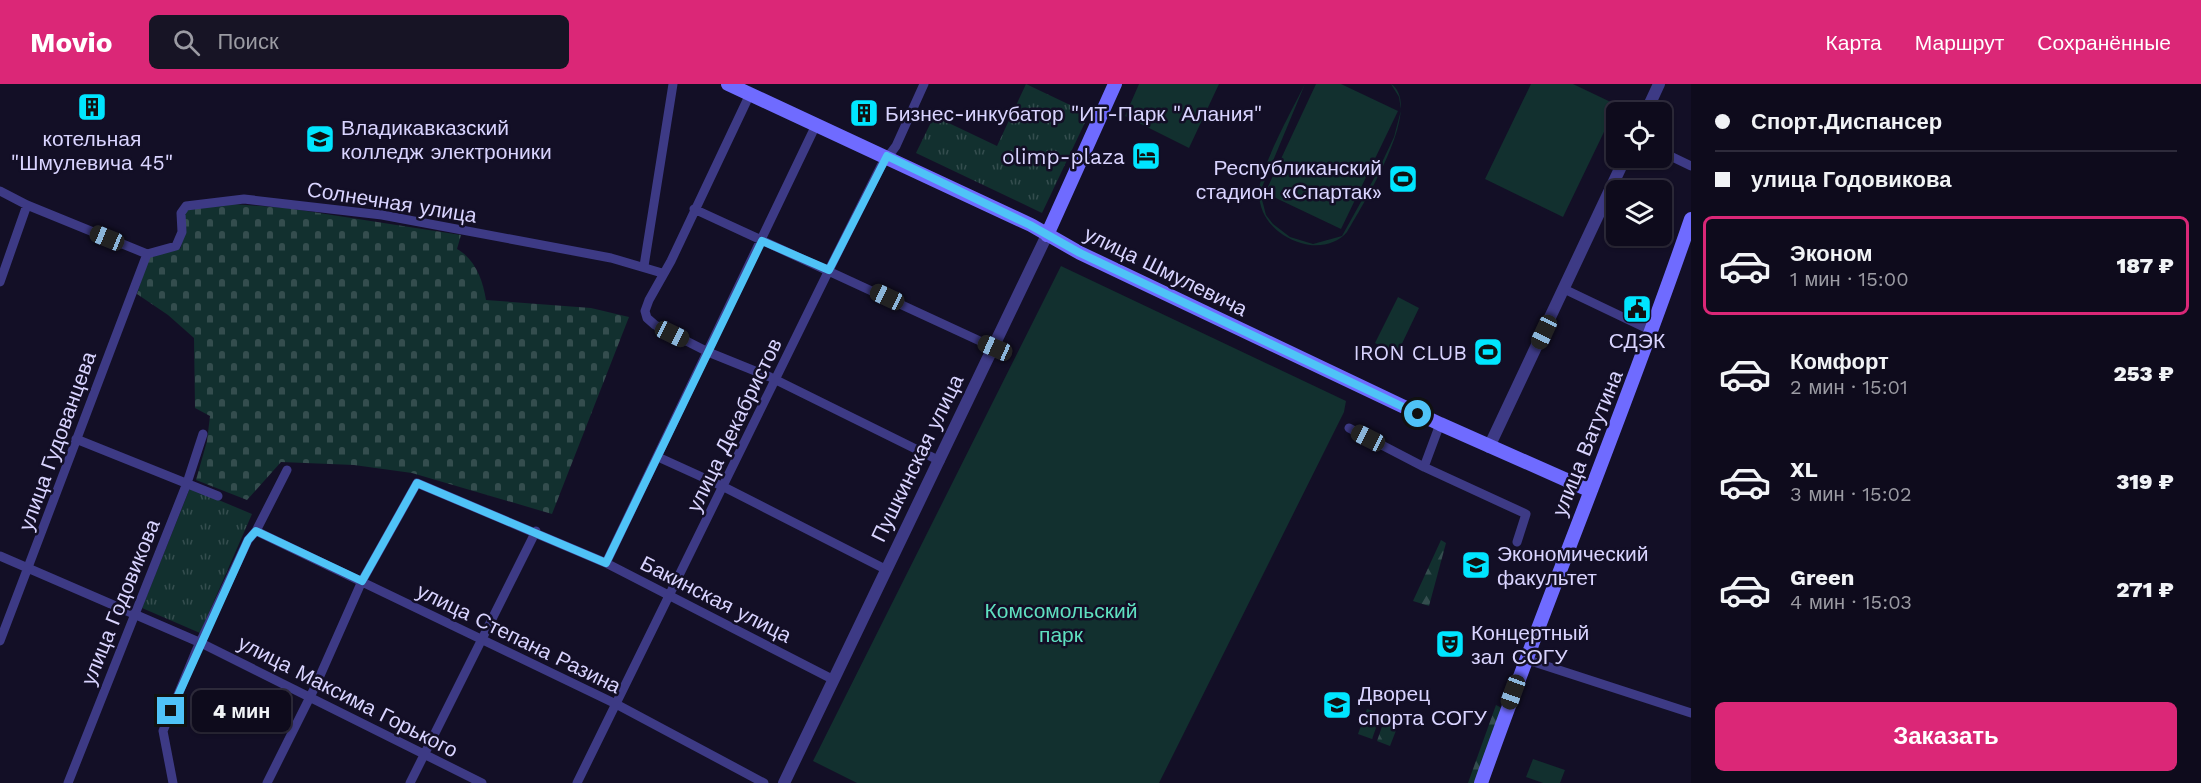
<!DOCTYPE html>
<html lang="ru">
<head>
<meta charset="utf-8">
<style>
  :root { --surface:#0e0b1c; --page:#171425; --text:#f1f3f6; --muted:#9b9ba3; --line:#2e2b3b; --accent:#db2777 }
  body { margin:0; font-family:"Work Sans",sans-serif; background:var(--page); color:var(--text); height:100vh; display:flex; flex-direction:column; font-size:22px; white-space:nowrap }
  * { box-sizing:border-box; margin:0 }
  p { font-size:20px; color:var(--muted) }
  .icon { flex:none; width:33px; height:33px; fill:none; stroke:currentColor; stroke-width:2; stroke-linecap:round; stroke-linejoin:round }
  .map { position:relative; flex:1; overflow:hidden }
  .details { display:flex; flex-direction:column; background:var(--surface); width:510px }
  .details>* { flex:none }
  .guide { display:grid; align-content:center; height:132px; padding:0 24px; background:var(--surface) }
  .tools { position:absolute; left:1606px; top:18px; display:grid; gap:12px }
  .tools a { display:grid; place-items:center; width:66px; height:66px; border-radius:9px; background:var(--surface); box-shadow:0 2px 4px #0004,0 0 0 2px var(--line); font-size:30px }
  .end { position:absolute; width:27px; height:27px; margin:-14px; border:8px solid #4fc3f7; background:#111; box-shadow:0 0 0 3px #111 }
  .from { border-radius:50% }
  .bubble { position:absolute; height:42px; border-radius:9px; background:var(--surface); box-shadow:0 2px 4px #0004,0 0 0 2px var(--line); font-size:20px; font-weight:800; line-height:42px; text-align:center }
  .car { position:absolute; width:18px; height:36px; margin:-18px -9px; border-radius:8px; box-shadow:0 0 4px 2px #0007; background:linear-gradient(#222 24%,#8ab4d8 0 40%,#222 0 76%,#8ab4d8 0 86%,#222 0) }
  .guide b { display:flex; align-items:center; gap:21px; height:57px; font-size:22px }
  .guide b+b { border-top:2px solid var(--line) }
  .guide i { width:15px; height:15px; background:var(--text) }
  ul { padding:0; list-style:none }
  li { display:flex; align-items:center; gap:18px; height:99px; margin:0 12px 9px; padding:0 12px; border:3px solid transparent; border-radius:9px }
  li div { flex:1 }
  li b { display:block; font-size:22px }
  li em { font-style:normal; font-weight:800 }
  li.current { border-color:var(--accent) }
  li>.icon { width:54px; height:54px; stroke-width:1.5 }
  .button { display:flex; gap:12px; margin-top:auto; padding:12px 24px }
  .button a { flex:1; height:69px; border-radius:9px; background:var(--accent); color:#fff; font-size:24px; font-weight:800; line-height:69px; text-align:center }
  header { display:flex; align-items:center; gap:36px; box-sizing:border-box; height:84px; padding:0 30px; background:var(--accent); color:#fff }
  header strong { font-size:28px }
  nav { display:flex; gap:33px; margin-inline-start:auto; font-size:21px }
  .search { width:420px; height:54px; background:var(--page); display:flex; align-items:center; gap:15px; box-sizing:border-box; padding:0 21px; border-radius:9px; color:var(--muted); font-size:22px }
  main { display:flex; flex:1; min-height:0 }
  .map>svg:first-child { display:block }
  .grass { fill:url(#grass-tufts) }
  .forest { fill:url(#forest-firs) }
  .cemetery { fill:url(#cemetery-stones) }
  .park { fill:#12302f }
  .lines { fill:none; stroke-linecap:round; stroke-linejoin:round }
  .minor { stroke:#3d3a85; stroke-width:9 }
  .tertiary { stroke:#3d3a85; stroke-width:12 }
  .secondary { stroke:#6f6bff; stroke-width:14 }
  .route { stroke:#4fc3f7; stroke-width:8 }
  .labels { text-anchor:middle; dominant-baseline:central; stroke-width:5; stroke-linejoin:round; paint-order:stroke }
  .poi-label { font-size:21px; fill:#d9d4ff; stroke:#130f26; text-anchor:start }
  .street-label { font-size:21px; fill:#d9d4ff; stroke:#130f26 }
  .park-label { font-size:21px; fill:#5fe0c0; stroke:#130f26 }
</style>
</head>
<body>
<header>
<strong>Movio</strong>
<div class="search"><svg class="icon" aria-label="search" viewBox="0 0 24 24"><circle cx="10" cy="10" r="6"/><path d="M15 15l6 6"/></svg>Поиск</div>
<nav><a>Карта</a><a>Маршрут</a><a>Сохранённые</a></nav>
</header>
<main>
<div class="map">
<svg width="1691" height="699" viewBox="0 0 1691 699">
  <defs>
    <pattern id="grass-tufts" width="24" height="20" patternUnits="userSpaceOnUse" patternTransform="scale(1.5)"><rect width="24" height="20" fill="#12302f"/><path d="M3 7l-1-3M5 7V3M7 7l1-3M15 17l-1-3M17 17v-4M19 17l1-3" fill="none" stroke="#344d4e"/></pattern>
    <pattern id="forest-firs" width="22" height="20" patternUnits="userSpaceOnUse" patternTransform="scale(1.5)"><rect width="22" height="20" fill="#12302f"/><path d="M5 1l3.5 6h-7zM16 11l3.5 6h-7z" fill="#344d4e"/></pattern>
    <pattern id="cemetery-stones" width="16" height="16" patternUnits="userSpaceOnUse" patternTransform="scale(1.5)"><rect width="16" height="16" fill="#12302f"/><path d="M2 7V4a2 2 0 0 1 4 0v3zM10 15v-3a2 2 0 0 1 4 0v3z" fill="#344d4e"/></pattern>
  </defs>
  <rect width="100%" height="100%" fill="#130f26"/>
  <path class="grass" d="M 1026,0 L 1089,30 L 1042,129 L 916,69 L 934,32 L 997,62 Z
    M 190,404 L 252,430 L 200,549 L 142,524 Z"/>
  <path class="forest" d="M 1441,456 L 1446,459 L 1429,522 L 1413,517 Z
    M 1496,621 L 1502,624 L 1475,699 L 1468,699 Z
    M 1367,625 L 1381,630 L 1372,655 L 1358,650 Z
    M 1386,631 L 1400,636 L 1390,662 L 1377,657 Z"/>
  <path class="cemetery" d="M 233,120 L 287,124 L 461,151 L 457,165 C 475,175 483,196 486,216 L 591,224 L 629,233 L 552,430 L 412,389 L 354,381 L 281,378 L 247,416 L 196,396 L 207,357 L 210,332 L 195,324 L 194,254 L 168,231 L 137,210 L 149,173 L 181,164 L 185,126 Z"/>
  <path class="park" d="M 1139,0 L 1219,0 L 1189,64 L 1125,32 Z
    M 1305,0 L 1260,108 L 1266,131 L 1273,140 L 1290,153 L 1313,160 L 1342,152 L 1377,89 L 1394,53 L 1401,26 L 1399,13 L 1391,0 C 1425,22 1362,122 1347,148 C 1336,161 1317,164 1301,159 C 1278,152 1260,135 1259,110 C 1257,89 1294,22 1305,0 Z
    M 1316,0 L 1341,0 L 1398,27 L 1341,145 L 1265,109 Z
    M 1531,0 L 1573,0 L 1617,21 L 1563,133 L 1485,95 Z
    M 1061,182 L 1346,317 L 1344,328 L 1159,699 L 857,699 L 813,677 Z
    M 1398,213 L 1419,224 L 1397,270 L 1375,259 Z
    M 1533,675 L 1565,686 L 1560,699 L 1543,699 L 1526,693 Z"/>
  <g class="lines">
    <path class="minor" d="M 750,10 L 671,177 L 649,216 L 645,227 L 647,234 L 655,241 L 708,268 L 770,293 L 940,377
      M 1662,68 L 1691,82
      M 0,107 L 27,121 L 147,170
      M 694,125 L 995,264
      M 147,170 L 176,162 L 182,148 L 181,129 L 186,122 L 244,115 L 382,131 L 611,174 L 662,189
      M 644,182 L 673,0
      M 0,198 L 27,121
      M 1564,205 L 1652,247
      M 1440,340 L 1424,383 L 1526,430 L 1517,458
      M 1349,344 L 1424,383
      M 76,355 L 218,412
      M 658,373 L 724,403 L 885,485
      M 256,447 L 616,620 L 764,699
      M 0,472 L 201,559 L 482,699
      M 606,479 L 816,41
      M 0,557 L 147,170
      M 1525,575 L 1691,629
      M 68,699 L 187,399 L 203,350
      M 173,699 L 163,647 L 196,567 L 248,456 L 256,447 L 287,386
      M 267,699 L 315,603 L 362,497 L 417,399 L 606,479 L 832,595
      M 410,699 L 536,447
      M 577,699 L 829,186 L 881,82 L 896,62 L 924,0"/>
    <path class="tertiary" d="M 1646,28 L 1659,0
      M 1489,363 L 1625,74
      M 784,699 L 1047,151"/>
    <path class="secondary" d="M 728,0 L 1031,141 L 1080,169 L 1440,340 L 1589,406
      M 1047,151 L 1115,0
      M 1481,699 C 1548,510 1626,325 1691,135"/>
  </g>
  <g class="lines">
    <path class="route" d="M 171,627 L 248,456 L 256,447 L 362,497 L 417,399 L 606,479 L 762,157 L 829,186 L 887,72 L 1030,141 L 1080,169 L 1418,330"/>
  </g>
  <defs>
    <g id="building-square" transform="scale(1.5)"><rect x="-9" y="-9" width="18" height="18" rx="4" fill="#00e5ff" stroke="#130f26"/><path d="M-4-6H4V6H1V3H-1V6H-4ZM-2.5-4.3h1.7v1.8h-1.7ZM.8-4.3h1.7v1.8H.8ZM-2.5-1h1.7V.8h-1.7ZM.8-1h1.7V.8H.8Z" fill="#111"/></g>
    <g id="university-square" transform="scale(1.5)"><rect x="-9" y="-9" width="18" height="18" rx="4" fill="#00e5ff" stroke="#130f26"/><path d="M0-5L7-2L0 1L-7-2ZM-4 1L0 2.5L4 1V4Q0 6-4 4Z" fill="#111"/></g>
    <g id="hotel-square" transform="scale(1.5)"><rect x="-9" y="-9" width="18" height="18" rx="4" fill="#00e5ff" stroke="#130f26"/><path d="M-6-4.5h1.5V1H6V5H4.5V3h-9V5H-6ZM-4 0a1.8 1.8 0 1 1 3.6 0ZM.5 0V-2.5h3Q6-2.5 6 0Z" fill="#111"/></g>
    <g id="stadium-square" transform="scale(1.5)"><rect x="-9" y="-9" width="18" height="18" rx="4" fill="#00e5ff" stroke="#130f26"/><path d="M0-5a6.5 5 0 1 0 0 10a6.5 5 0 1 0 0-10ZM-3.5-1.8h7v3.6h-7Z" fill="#111"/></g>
    <g id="civic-square" transform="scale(1.5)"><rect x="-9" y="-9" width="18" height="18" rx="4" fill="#00e5ff" stroke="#130f26"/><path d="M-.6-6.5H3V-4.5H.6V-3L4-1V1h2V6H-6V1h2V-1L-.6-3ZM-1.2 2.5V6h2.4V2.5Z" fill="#111"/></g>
    <g id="theatre-square" transform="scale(1.5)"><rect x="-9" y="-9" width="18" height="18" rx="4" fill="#00e5ff" stroke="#130f26"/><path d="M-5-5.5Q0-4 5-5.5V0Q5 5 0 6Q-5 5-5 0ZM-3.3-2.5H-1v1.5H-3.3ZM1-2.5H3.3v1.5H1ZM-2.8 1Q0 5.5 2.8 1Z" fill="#111"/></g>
  </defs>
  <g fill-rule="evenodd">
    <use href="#building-square" x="92" y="23"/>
    <use href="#building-square" x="864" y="29"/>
    <use href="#university-square" x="320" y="55"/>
    <use href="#hotel-square" x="1146" y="72"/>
    <use href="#stadium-square" x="1403" y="95"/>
    <use href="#civic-square" x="1637" y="225"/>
    <use href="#stadium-square" x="1488" y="268"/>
    <use href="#university-square" x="1476" y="481"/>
    <use href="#theatre-square" x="1450" y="560"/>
    <use href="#university-square" x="1337" y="621"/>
  </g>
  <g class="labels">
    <g class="poi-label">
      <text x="885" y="29">Бизнес-инкубатор "ИТ-Парк "Алания"</text>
      <text x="341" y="43">Владикавказский<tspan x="341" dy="24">колледж электроники</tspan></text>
      <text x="92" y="54" text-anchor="middle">котельная<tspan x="92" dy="24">"Шмулевича 45"</tspan></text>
      <text x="1125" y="72" text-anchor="end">olimp-plaza</text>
      <text x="1382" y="83" text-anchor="end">Республиканский<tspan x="1382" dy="24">стадион «Спартак»</tspan></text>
      <text x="1637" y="256" text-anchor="middle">СДЭК</text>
      <text x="1467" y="268" text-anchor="end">IRON CLUB</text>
      <text x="1497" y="469">Экономический<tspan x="1497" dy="24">факультет</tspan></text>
      <text x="1471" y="548">Концертный<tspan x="1471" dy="24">зал СОГУ</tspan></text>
      <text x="1358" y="609">Дворец<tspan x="1358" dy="24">спорта СОГУ</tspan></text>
    </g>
    <g class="street-label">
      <text transform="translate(392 118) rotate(9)">Солнечная улица</text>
      <text transform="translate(1166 187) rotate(26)">улица Шмулевича</text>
      <text transform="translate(734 341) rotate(-64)">улица Декабристов</text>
      <text transform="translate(57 357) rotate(-70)">улица Гудованцева</text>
      <text transform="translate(1587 359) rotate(-68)">улица Ватутина</text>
      <text transform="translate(917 374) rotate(-64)">Пушкинская улица</text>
      <text transform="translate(716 515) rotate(27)">Бакинская улица</text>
      <text transform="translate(120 518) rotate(-68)">улица Годовикова</text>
      <text transform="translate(519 554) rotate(26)">улица Степана Разина</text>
      <text transform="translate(348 612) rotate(27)">улица Максима Горького</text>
    </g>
    <g class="park-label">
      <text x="1061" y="526">Комсомольский<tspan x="1061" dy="24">парк</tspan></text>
    </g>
  </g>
</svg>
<div class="tools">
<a><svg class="icon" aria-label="locate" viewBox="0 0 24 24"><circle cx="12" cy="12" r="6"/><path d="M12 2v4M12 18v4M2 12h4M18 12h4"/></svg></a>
<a><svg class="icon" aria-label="layers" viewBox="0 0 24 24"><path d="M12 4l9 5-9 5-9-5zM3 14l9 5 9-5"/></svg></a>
</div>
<i class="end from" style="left:1418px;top:330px"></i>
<i class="end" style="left:171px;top:627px"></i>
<div class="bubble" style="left:192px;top:606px;width:99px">4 мин</div>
<i class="car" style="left:107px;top:154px;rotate:292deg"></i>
<i class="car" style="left:887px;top:213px;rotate:295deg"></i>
<i class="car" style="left:1544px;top:248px;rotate:205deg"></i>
<i class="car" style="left:672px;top:250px;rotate:116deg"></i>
<i class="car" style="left:995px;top:264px;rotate:294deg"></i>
<i class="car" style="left:1368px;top:354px;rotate:297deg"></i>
<i class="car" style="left:1513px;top:608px;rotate:200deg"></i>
</div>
<section class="details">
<div class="guide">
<b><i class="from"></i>Спорт.Диспансер</b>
<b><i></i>улица Годовикова</b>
</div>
<ul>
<li class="current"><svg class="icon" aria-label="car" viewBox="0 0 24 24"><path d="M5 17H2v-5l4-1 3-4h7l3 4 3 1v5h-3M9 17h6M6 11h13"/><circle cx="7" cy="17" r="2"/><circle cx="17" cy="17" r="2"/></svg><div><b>Эконом</b><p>1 мин · 15:00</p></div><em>187 ₽</em></li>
<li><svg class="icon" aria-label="car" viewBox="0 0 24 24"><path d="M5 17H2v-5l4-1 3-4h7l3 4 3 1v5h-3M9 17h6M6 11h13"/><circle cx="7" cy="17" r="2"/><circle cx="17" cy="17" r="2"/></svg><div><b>Комфорт</b><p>2 мин · 15:01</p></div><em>253 ₽</em></li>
<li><svg class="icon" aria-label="car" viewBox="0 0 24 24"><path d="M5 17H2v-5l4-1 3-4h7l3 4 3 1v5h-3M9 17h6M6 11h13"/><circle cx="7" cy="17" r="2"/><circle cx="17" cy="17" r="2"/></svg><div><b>XL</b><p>3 мин · 15:02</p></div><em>319 ₽</em></li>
<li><svg class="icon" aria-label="car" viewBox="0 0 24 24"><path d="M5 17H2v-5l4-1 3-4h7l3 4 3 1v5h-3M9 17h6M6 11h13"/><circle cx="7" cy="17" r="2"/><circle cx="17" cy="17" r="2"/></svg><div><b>Green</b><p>4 мин · 15:03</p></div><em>271 ₽</em></li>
</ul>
<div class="button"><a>Заказать</a></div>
</section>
</main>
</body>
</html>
